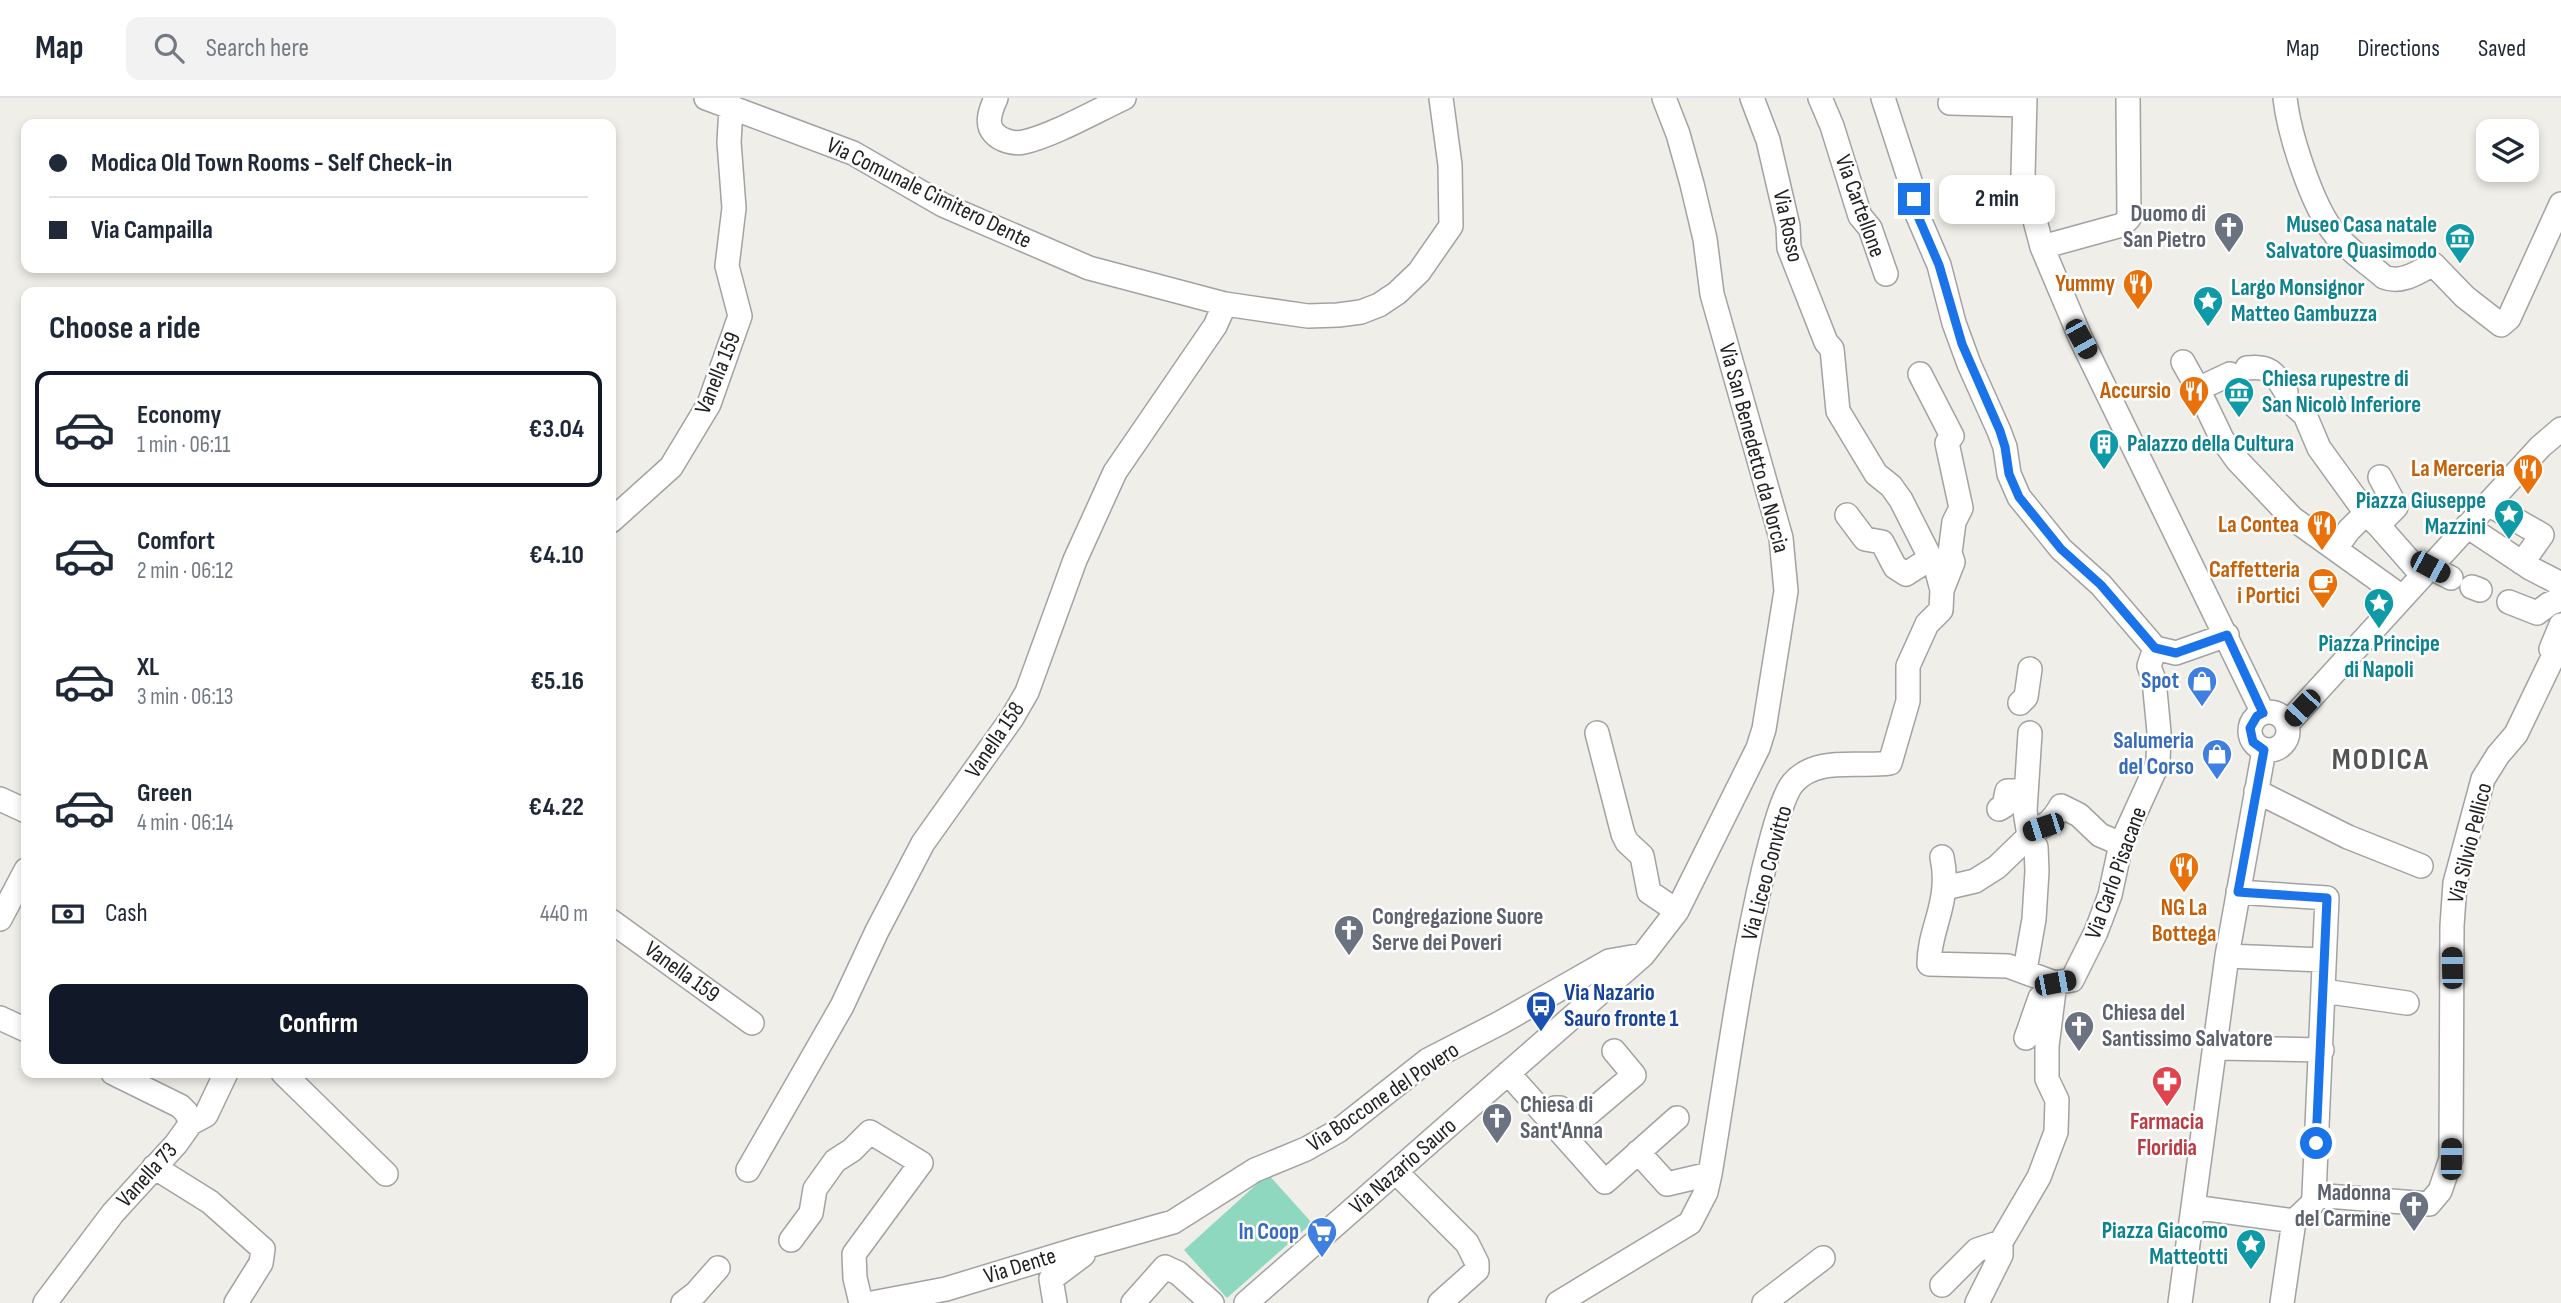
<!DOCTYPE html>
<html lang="en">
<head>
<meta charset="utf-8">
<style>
  :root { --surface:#fff; --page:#f2f2f3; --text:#1f2937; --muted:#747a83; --line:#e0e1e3; --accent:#111827 }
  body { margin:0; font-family:"Sofia Sans Condensed",sans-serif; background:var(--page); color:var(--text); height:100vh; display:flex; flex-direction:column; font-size:26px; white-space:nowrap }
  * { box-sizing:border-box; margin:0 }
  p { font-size:23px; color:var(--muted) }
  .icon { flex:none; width:38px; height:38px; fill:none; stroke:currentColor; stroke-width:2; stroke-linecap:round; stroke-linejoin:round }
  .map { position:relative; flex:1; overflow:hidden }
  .sheet { position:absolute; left:21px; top:189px; width:595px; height:791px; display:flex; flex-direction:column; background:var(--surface); border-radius:14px; box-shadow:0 4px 10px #0003 }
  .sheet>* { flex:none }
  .top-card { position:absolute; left:21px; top:21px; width:595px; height:154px; border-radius:14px; box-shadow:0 4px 10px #0003; display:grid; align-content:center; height:154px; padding:0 28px; background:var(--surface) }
  .controls { position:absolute; left:2476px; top:21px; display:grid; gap:14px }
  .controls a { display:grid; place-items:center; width:63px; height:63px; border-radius:14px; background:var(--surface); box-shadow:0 4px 10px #0003; font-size:35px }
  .end { position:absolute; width:32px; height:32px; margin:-16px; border:9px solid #1a73e8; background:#fff; box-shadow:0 0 0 4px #fff }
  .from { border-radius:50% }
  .bubble { position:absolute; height:49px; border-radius:14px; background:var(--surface); box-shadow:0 4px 10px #0003; font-size:23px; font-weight:700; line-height:49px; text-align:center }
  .car { position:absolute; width:21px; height:42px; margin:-21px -10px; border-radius:9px; box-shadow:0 0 5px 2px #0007; background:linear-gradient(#222 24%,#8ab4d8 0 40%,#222 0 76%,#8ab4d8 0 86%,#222 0) }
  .top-card b { display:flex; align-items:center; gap:24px; height:66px; font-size:26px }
  .top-card b+b { border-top:2px solid var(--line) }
  .top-card i { width:18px; height:18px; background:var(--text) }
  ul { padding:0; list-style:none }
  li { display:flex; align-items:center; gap:21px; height:116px; margin:0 14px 10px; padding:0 14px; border:4px solid transparent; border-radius:14px }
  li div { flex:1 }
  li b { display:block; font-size:26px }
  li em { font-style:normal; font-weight:700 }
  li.current { border-color:var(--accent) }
  li>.icon { width:63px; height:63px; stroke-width:1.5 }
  h2 { padding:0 28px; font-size:32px; line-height:84px }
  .pay { display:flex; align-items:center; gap:18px; height:77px; padding:0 28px; font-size:26px }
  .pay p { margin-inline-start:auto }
  .cta { display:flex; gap:14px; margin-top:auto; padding:14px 28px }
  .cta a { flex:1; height:80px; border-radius:14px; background:var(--accent); color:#fff; font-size:28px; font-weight:700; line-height:80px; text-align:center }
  header { display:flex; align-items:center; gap:42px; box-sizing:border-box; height:98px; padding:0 35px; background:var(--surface); border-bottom:2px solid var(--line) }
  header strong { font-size:33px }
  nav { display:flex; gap:38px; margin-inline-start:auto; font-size:24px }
  .search { width:490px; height:63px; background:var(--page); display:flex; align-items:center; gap:18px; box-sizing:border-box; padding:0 24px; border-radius:14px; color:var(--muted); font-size:26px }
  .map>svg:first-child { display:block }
  .pitch { fill:#8dd8bf }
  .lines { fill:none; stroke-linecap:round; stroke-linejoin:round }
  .minor-casing { stroke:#a2a2a2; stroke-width:26 }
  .minor { stroke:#fff; stroke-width:23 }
  .route { stroke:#1a73e8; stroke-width:9 }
  .labels { text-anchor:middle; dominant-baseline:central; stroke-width:5; stroke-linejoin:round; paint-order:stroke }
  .street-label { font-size:23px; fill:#212121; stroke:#fff }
  .worship-label { font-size:23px; font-weight:bold; fill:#5b616d; stroke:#fff; text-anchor:start }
  .culture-label { font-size:23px; font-weight:bold; fill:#0d838f; stroke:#fff; text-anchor:end }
  .food-label { font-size:23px; font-weight:bold; fill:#c56008; stroke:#fff; text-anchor:end }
  .shop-label { font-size:23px; font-weight:bold; fill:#366cbe; stroke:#fff; text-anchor:end }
  .transit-label { font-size:23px; font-weight:bold; fill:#164399; stroke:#fff; text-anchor:start }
  .health-label { font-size:23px; font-weight:bold; fill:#be3a42; stroke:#fff }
  .district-label { font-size:30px; font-weight:bold; letter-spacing:2px; fill:#545454; stroke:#fff }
</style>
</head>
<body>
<header>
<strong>Map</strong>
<div class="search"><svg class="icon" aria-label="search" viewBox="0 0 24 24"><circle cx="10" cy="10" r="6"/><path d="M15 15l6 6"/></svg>Search here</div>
<nav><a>Map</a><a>Directions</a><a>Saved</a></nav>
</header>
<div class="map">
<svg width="2561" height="1205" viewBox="0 0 2561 1205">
  <rect width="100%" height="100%" fill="#f0eee8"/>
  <path class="pitch" d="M 1268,1076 L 1312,1125 L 1227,1200 L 1184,1152 Z"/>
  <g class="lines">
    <g class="minor-casing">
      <path id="minor" d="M 706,0 L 853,55 L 943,107 L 1089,170 L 1225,206 L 1308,218 L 1338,217 L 1361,214 L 1379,207 L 1397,195 L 1419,174 L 1451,128 L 1450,67 L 1441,0
        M 996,0 C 991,11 985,26 994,35 C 1001,43 1014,46 1024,44 C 1052,38 1096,13 1124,0
        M 1752,0 L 1768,42 L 1788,128 L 1789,150 L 1826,244 L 1832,251 L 1838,313 L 1876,376 L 1891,388 L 1901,402 L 1937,473 L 1942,492
        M 1820,0 L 1832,28 L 1860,118 L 1870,130 L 1886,176
        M 1883,0 L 1911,86 L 1917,116 L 1939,167 L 1954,225 L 1969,266 L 1999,333 L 2005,349 L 2009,376 L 2019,399 L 2061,451 L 2101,487 L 2155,550 L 2176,555 L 2227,537
        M 2025,0 L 2023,77 L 2042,149 L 2081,241 L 2263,615
        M 2285,0 C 2289,36 2312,108 2335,136 C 2348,152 2368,165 2384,179 C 2401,186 2417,175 2433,166 L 2465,199 L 2501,227 L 2509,220 L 2561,106
        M 1950,5 L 2025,7
        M 2042,149 L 2122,127 L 2129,120 L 2128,0
        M 2183,264 L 2198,291
        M 2247,270 C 2271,267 2275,276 2286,294
        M 2230,276 L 2198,291 L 2222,341 L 2237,362 L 2292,420 L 2402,499
        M 2296,309 L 2305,317 L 2319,350 L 2366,415 L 2378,427
        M 2380,379 L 2396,409 L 2378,427 L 2422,477
        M 2488,406 L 2542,437 L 2522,465
        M 1847,417 L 1865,441 L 1882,444 L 1895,469 L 1906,476 L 1931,460
        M 611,423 L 671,369 L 709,306 L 740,218 L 727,168 L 734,110 L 729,44 L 731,10
        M 2467,428 L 2530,470 L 2561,486
        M 2336,450 L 2349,432 L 2366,415
        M 2430,469 L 2451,480
        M 2472,489 L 2480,492
        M 2509,504 L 2537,515 L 2549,506 L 2561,501
        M 2020,605 L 2026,599 L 2030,571
        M2250 633a19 19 0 1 1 38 0a19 19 0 1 1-38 0Z
        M 2287,626 L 2540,349 L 2561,331
        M 1597,635 L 1623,736 L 1627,744 L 1642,758 L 1649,794 L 1677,813
        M 2256,693 L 2348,739 L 2421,768
        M 0,701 L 26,713
        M 1999,711 L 2004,708 L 2007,693 L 2026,693
        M 2028,734 C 2045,729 2052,724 2061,708 L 2079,717 L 2100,737 L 2121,746
        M 1942,759 C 1944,769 1945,778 1944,788 C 1943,815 1929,837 1929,866 L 2008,868 L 2055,885 L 2040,900 L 2026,940
        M 1945,790 L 1975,783 L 1997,769 L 2029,738
        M 2238,794 L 2327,800 L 2314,1097
        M 0,821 L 26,772
        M 611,823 L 752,925
        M 2227,858 L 2323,862
        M 2025,872 L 2034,821 L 2037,773 L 2036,749 L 2029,738 L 2025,713 L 2030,635
        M 2323,893 L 2407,905
        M 0,920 L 26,932
        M 2216,950 L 2322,952
        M 283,975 L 386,1076
        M 1508,975 L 1605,1084 L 1677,1020
        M 1555,1010 L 1560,1010 L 1575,1027 L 1634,977 L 1614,953
        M 191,1025 L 206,1017 L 226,975
        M 1638,1054 L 1667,1086 L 1710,1076
        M 154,1069 L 210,1104 L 263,1151 L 261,1165 L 236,1205
        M 748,1072 L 842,908 L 877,833 L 923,745 L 1012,620 L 1027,594 L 1075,462 L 1115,374 L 1215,228 L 1225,206
        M 1396,1074 L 1467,1145 L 1477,1165 L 1477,1172 L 1440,1205
        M 2193,1109 L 2294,1123
        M 791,1142 L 811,1115 L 815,1091 L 835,1063 L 852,1052 L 870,1034 L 921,1065 L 854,1156 L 855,1180 L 861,1205
        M 1081,1150 L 1173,1124 L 1255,1072 L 1306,1051 L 1338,1033 L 1428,962 L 1500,925 L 1609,863 L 1643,857
        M 1942,1187 L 1977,1152 L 2001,1144
        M 45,1205 L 113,1115 L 176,1046 L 191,1025 L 186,1014 L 180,1008 L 113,975
        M 683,1205 L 696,1195 L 718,1170
        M 872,1205 L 946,1191 L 1081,1150 L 1083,1157 L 1051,1181 L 1055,1205
        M 1133,1205 L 1165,1169 L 1178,1175 L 1212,1205
        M 1246,1205 L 1643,857 L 1677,813 L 1758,650 L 1764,631 L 1786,493 L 1781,440 L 1712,196 L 1705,141 L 1692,86 L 1678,36 L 1664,0
        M 1558,1205 L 1690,1125 L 1706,1094 L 1710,1076 C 1727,974 1740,871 1764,770 C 1769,751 1781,699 1793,685 C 1817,657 1860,670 1890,665 L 1908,603 L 1908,568 L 1927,526 L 1941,512 L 1942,492 L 1953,464 L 1950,455 L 1954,424 L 1961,410 L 1947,345 L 1952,338 L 1920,276
        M 1764,1205 L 1823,1160
        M 1977,1205 L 2001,1157 L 2001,1144 L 2039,1079 L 2056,1034 L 2057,1002 L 2047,981 L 2047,948 L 2055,885 L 2072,882 L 2096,834 L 2110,797 L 2121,746 L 2158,665 L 2159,634 L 2154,582 L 2149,568 L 2155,550
        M 2180,1205 L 2227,858 L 2264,652
        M 2282,1205 L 2294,1123 L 2313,1105 L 2314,1097 L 2429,1106 L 2440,1093 L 2451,1061 L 2452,828 L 2455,785 L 2483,681 L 2498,657 L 2516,636 L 2554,557 L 2551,551 L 2561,527"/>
    </g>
    <use href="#minor" class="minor"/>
  </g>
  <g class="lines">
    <path class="route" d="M 1914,101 L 1917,116 L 1939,167 L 1962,246 L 2000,333 L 2005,349 L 2009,376 L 2019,399 L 2061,451 L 2101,487 L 2155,550 L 2176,555 L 2227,537 L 2263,615 L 2257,618 L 2250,630 L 2253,644 L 2264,652 L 2238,794 L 2327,800 L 2316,1045"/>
  </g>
  <defs>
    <g id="church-pin" transform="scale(1.575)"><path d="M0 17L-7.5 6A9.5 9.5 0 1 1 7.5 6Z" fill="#6b7280" stroke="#fff"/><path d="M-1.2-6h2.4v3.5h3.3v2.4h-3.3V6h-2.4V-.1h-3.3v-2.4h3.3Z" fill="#fff"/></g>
    <g id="museum-pin" transform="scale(1.575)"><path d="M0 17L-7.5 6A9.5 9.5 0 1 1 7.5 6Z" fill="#0f9aa8" stroke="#fff"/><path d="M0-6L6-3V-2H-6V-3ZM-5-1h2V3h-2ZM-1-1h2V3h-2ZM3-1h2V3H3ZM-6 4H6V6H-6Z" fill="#fff"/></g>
    <g id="restaurant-pin" transform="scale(1.575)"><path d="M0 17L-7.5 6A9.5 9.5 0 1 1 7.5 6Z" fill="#e8710a" stroke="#fff"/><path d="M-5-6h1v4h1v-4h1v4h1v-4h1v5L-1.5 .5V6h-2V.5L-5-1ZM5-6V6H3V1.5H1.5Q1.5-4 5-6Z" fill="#fff"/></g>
    <g id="sight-pin" transform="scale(1.575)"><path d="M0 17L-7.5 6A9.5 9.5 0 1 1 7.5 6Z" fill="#0f9aa8" stroke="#fff"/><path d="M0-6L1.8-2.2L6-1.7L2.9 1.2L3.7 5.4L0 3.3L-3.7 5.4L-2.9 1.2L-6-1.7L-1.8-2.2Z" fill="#fff"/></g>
    <g id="building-pin" transform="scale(1.575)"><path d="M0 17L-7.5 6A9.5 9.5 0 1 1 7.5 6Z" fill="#0f9aa8" stroke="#fff"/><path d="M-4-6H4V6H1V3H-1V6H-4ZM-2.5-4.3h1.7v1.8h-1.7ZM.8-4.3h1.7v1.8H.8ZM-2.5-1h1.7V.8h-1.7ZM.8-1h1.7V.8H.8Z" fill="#fff"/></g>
    <g id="cafe-pin" transform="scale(1.575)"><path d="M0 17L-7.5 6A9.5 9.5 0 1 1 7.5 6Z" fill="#e8710a" stroke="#fff"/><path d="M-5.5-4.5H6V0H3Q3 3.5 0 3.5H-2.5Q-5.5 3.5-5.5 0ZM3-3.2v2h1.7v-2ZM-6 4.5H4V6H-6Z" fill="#fff"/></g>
    <g id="shop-pin" transform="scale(1.575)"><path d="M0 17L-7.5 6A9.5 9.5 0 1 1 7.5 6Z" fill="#3f7fe0" stroke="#fff"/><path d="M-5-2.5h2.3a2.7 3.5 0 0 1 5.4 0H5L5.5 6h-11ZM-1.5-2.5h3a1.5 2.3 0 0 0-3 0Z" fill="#fff"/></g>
    <g id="bus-pin" transform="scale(1.575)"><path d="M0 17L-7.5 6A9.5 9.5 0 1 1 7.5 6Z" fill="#1a4fb4" stroke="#fff"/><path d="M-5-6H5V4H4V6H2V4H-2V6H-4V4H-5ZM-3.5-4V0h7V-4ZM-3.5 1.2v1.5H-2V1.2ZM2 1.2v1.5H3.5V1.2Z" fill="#fff"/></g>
    <g id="pharmacy-pin" transform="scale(1.575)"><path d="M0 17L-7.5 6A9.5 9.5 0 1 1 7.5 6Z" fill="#e0444e" stroke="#fff"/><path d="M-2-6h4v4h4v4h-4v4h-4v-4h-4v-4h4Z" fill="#fff"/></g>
    <g id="supermarket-pin" transform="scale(1.575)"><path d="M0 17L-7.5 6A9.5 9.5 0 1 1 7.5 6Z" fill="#3f7fe0" stroke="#fff"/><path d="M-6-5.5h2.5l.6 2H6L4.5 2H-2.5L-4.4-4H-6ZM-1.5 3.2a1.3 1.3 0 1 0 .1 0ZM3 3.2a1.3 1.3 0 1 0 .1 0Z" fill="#fff"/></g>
  </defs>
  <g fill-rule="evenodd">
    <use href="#church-pin" x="2229" y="129"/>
    <use href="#museum-pin" x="2460" y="140"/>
    <use href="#restaurant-pin" x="2138" y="186"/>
    <use href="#sight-pin" x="2208" y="203"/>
    <use href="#restaurant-pin" x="2194" y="293"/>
    <use href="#museum-pin" x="2239" y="294"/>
    <use href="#building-pin" x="2104" y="346"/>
    <use href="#restaurant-pin" x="2528" y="371"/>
    <use href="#sight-pin" x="2509" y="416"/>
    <use href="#restaurant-pin" x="2322" y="427"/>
    <use href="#cafe-pin" x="2323" y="485"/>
    <use href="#sight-pin" x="2379" y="505"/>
    <use href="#shop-pin" x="2202" y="583"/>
    <use href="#shop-pin" x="2217" y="656"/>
    <use href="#restaurant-pin" x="2184" y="769"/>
    <use href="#church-pin" x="1349" y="832"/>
    <use href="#bus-pin" x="1541" y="908"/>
    <use href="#church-pin" x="2079" y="928"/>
    <use href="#pharmacy-pin" x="2167" y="983"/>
    <use href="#church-pin" x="1497" y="1020"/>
    <use href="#church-pin" x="2414" y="1108"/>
    <use href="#supermarket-pin" x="1322" y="1134"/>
    <use href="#sight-pin" x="2251" y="1146"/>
  </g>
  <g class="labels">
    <g class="street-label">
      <text transform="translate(929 95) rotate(26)">Via Comunale Cimitero Dente</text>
      <text transform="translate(1860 108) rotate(70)">Via Cartellone</text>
      <text transform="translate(1788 128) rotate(78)">Via Rosso</text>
      <text transform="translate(718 275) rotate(-68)">Vanella 159</text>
      <text transform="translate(1754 350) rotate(75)">Via San Benedetto da Norcia</text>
      <text transform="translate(995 642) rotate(-56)">Vanella 158</text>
      <text transform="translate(2470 745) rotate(-76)">Via Silvio Pellico</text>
      <text transform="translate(1767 775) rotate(-75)">Via Liceo Convitto</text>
      <text transform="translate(2116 775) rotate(-70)">Via Carlo Pisacane</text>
      <text transform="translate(682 874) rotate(36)">Vanella 159</text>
      <text transform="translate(1383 999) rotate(-34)">Via Boccone del Povero</text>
      <text transform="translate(1403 1068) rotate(-41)">Via Nazario Sauro</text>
      <text transform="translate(147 1077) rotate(-48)">Vanella 73</text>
      <text transform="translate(1020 1168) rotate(-17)">Via Dente</text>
    </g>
    <g class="worship-label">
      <text x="2206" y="116" text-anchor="end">Duomo di<tspan x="2206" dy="26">San Pietro</tspan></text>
      <text x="1372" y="819">Congregazione Suore<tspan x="1372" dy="26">Serve dei Poveri</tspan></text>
      <text x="2102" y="915">Chiesa del<tspan x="2102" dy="26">Santissimo Salvatore</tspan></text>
      <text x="1520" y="1007">Chiesa di<tspan x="1520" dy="26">Sant'Anna</tspan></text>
      <text x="2391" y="1095" text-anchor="end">Madonna<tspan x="2391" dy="26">del Carmine</tspan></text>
    </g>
    <g class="culture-label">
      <text x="2437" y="127">Museo Casa natale<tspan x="2437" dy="26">Salvatore Quasimodo</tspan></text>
      <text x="2231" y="190" text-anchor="start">Largo Monsignor<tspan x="2231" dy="26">Matteo Gambuzza</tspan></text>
      <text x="2262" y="281" text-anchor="start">Chiesa rupestre di<tspan x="2262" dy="26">San Nicolò Inferiore</tspan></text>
      <text x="2127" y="346" text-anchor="start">Palazzo della Cultura</text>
      <text x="2486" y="403">Piazza Giuseppe<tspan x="2486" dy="26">Mazzini</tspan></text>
      <text x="2379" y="546" text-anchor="middle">Piazza Principe<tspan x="2379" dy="26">di Napoli</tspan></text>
      <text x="2228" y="1133">Piazza Giacomo<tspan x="2228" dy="26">Matteotti</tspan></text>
    </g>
    <g class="food-label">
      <text x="2115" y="186">Yummy</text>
      <text x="2171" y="293">Accursio</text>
      <text x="2505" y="371">La Merceria</text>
      <text x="2299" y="427">La Contea</text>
      <text x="2300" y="472">Caffetteria<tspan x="2300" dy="26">i Portici</tspan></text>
      <text x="2184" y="810" text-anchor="middle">NG La<tspan x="2184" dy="26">Bottega</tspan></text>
    </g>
    <g class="shop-label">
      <text x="2179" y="583">Spot</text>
      <text x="2194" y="643">Salumeria<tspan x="2194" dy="26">del Corso</tspan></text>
      <text x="1299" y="1134">In Coop</text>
    </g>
    <g class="transit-label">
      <text x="1564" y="895">Via Nazario<tspan x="1564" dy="26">Sauro fronte 1</tspan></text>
    </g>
    <g class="health-label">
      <text x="2167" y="1024">Farmacia<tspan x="2167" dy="26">Floridia</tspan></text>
    </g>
    <g class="district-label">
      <text x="2381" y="662">MODICA</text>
    </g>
  </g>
</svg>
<div class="controls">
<a><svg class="icon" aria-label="layers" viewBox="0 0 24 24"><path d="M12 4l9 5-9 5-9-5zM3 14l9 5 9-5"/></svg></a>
</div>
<i class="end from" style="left:2316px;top:1045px"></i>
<i class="end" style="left:1914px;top:101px"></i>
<div class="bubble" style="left:1939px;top:77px;width:116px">2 min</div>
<i class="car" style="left:2081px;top:241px;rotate:151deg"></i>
<i class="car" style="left:2430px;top:469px;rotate:118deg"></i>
<i class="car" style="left:2302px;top:610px;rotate:223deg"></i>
<i class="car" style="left:2043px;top:729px;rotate:252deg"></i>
<i class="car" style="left:2452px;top:870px;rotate:359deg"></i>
<i class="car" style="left:2055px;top:885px;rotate:79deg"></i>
<i class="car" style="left:2451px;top:1061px;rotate:1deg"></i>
<div class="top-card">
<b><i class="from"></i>Modica Old Town Rooms - Self Check-in</b>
<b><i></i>Via Campailla</b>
</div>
<section class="sheet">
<h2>Choose a ride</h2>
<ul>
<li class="current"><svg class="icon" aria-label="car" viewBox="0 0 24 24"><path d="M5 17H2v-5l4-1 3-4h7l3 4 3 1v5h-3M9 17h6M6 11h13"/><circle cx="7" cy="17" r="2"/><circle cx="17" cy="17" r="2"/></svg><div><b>Economy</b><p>1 min · 06:11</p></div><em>€3.04</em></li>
<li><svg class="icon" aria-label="car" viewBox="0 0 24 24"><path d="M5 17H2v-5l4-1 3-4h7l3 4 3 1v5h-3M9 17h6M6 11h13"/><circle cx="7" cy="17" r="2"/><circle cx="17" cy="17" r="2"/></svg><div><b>Comfort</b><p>2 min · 06:12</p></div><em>€4.10</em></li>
<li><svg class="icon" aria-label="car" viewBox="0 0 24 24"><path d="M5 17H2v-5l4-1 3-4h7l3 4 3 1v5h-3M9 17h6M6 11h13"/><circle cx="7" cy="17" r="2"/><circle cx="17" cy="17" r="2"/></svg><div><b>XL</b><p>3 min · 06:13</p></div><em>€5.16</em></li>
<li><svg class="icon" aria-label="car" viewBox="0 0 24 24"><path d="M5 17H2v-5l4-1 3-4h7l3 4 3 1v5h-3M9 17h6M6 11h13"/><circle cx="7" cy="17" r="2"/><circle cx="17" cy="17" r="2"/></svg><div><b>Green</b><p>4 min · 06:14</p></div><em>€4.22</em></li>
</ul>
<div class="pay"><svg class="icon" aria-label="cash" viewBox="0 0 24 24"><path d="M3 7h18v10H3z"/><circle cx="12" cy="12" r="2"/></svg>Cash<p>440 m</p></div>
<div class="cta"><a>Confirm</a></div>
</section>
</div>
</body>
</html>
